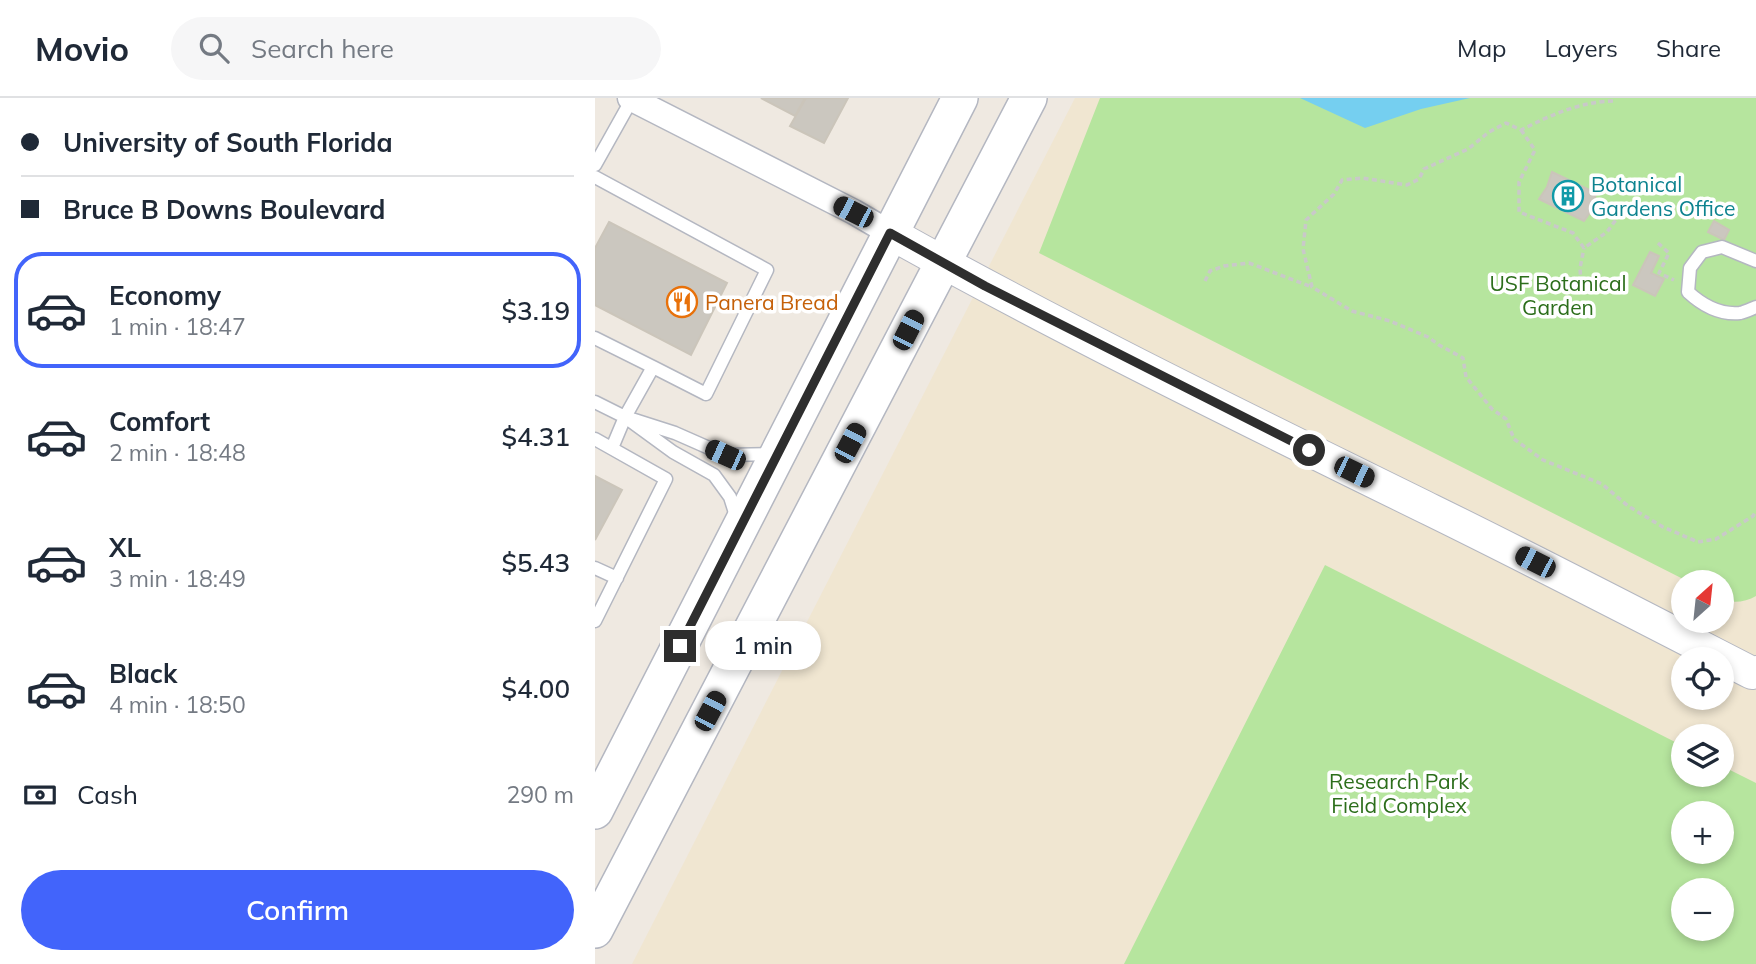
<!DOCTYPE html>
<html lang="en">
<head>
<meta charset="utf-8">
<style>
  :root { --surface:#fff; --page:#f6f6f7; --text:#1f2937; --muted:#747a83; --line:#e0e1e3; --accent:#4264fb }
  body { margin:0; font-family:Mulish,sans-serif; background:var(--page); color:var(--text); height:100vh; display:flex; flex-direction:column; font-size:26px; white-space:nowrap }
  * { box-sizing:border-box; margin:0 }
  p { font-size:23px; color:var(--muted) }
  .icon { flex:none; width:38px; height:38px; fill:none; stroke:currentColor; stroke-width:2; stroke-linecap:round; stroke-linejoin:round }
  .map { position:relative; flex:1; overflow:hidden }
  .panel { display:flex; flex-direction:column; background:var(--surface); width:595px }
  .panel>* { flex:none }
  .banner { display:grid; align-content:center; height:154px; padding:0 21px; background:var(--surface) }
  .needle { width:46px; rotate:27deg }
  .controls { position:absolute; left:1076px; top:472px; display:grid; gap:14px }
  .controls a { display:grid; place-items:center; width:63px; height:63px; border-radius:50%; background:var(--surface); box-shadow:0 4px 10px #0003; font-size:35px }
  .end { position:absolute; width:32px; height:32px; margin:-16px; border:9px solid #2e2e2e; background:#fff; box-shadow:0 0 0 4px #fff }
  .from { border-radius:50% }
  .bubble { position:absolute; height:49px; border-radius:24px; background:var(--surface); box-shadow:0 4px 10px #0003; font-size:23px; font-weight:600; line-height:49px; text-align:center }
  .car { position:absolute; width:21px; height:42px; margin:-21px -10px; border-radius:9px; box-shadow:0 0 5px 2px #0007; background:linear-gradient(#222 24%,#8ab4d8 0 40%,#222 0 76%,#8ab4d8 0 86%,#222 0) }
  .banner b { display:flex; align-items:center; gap:24px; height:66px; font-size:26px }
  .banner b+b { border-top:2px solid var(--line) }
  .banner i { width:18px; height:18px; background:var(--text) }
  ul { padding:0; list-style:none }
  li { display:flex; align-items:center; gap:21px; height:116px; margin:0 14px 10px; padding:0 7px; border:4px solid transparent; border-radius:28px }
  li div { flex:1 }
  li b { display:block; font-size:26px }
  li em { font-style:normal; font-weight:600 }
  li.current { border-color:var(--accent) }
  li>.icon { width:63px; height:63px; stroke-width:1.5 }
  .pay { display:flex; align-items:center; gap:18px; height:77px; padding:0 21px; font-size:26px }
  .pay p { margin-inline-start:auto }
  .primary-button { display:flex; gap:14px; margin-top:auto; padding:14px 21px }
  .primary-button a { flex:1; height:80px; border-radius:42px; background:var(--accent); color:#fff; font-size:28px; font-weight:600; line-height:80px; text-align:center }
  header { display:flex; align-items:center; gap:42px; box-sizing:border-box; height:98px; padding:0 35px; background:var(--surface); border-bottom:2px solid var(--line) }
  header strong { font-size:33px }
  nav { display:flex; gap:38px; margin-inline-start:auto; font-size:24px }
  .search { width:490px; height:63px; background:var(--page); display:flex; align-items:center; gap:18px; box-sizing:border-box; padding:0 24px; border-radius:38px; color:var(--muted); font-size:26px }
  main { display:flex; flex:1; min-height:0 }
  .map>svg:first-child { display:block }
  .education { fill:#f0e6d1; fill-rule:evenodd }
  .green { fill:#b6e59e; fill-rule:evenodd }
  .water { fill:#75cff0 }
  .building { fill:#cbc7bf; stroke:#cbc5ba; stroke-width:2 }
  .lines { fill:none; stroke-linecap:round; stroke-linejoin:round }
  .service-casing { stroke:#b4b7c1; stroke-width:15 }
  .minor-casing { stroke:#b4b7c1; stroke-width:27 }
  .tertiary-casing { stroke:#b4b7c1; stroke-width:34 }
  .secondary-casing { stroke:#b4b7c1; stroke-width:38 }
  .path { stroke:#c9c9c9; stroke-width:3.5; stroke-dasharray:5 3.5; stroke-linecap:butt }
  .service { stroke:#fff; stroke-width:12 }
  .minor { stroke:#fff; stroke-width:24 }
  .tertiary { stroke:#fff; stroke-width:32 }
  .secondary { stroke:#fff; stroke-width:35 }
  .route { stroke:#2e2e2e; stroke-width:9 }
  .labels { text-anchor:middle; dominant-baseline:central; stroke-width:7; stroke-linejoin:round; paint-order:stroke }
  .culture-label { font-size:21px; fill:#0d838f; stroke:#fff; text-anchor:start }
  .park-label { font-size:21px; fill:#2c6e1b; stroke:#fff }
  .food-label { font-size:21px; fill:#c56008; stroke:#fff; text-anchor:start }
</style>
</head>
<body>
<header>
<strong>Movio</strong>
<div class="search"><svg class="icon" aria-label="search" viewBox="0 0 24 24"><circle cx="10" cy="10" r="6"/><path d="M15 15l6 6"/></svg>Search here</div>
<nav><a>Map</a><a>Layers</a><a>Share</a></nav>
</header>
<main>
<section class="panel">
<div class="banner">
<b><i class="from"></i>University of South Florida</b>
<b><i></i>Bruce B Downs Boulevard</b>
</div>
<ul>
<li class="current"><svg class="icon" aria-label="car" viewBox="0 0 24 24"><path d="M5 17H2v-5l4-1 3-4h7l3 4 3 1v5h-3M9 17h6M6 11h13"/><circle cx="7" cy="17" r="2"/><circle cx="17" cy="17" r="2"/></svg><div><b>Economy</b><p>1 min · 18:47</p></div><em>$3.19</em></li>
<li><svg class="icon" aria-label="car" viewBox="0 0 24 24"><path d="M5 17H2v-5l4-1 3-4h7l3 4 3 1v5h-3M9 17h6M6 11h13"/><circle cx="7" cy="17" r="2"/><circle cx="17" cy="17" r="2"/></svg><div><b>Comfort</b><p>2 min · 18:48</p></div><em>$4.31</em></li>
<li><svg class="icon" aria-label="car" viewBox="0 0 24 24"><path d="M5 17H2v-5l4-1 3-4h7l3 4 3 1v5h-3M9 17h6M6 11h13"/><circle cx="7" cy="17" r="2"/><circle cx="17" cy="17" r="2"/></svg><div><b>XL</b><p>3 min · 18:49</p></div><em>$5.43</em></li>
<li><svg class="icon" aria-label="car" viewBox="0 0 24 24"><path d="M5 17H2v-5l4-1 3-4h7l3 4 3 1v5h-3M9 17h6M6 11h13"/><circle cx="7" cy="17" r="2"/><circle cx="17" cy="17" r="2"/></svg><div><b>Black</b><p>4 min · 18:50</p></div><em>$4.00</em></li>
</ul>
<div class="pay"><svg class="icon" aria-label="cash" viewBox="0 0 24 24"><path d="M3 7h18v10H3z"/><circle cx="12" cy="12" r="2"/></svg>Cash<p>290 m</p></div>
<div class="primary-button"><a>Confirm</a></div>
</section>
<div class="map">
<svg width="1161" height="866" viewBox="0 0 1161 866">
  <rect width="100%" height="100%" fill="#efe9e1"/>
  <path class="education" d="M 480,0 L 1161,0 L 1161,866 L 37,866 ZM 1088,485 L 1127,485 L 1127,523 L 1088,523 ZM 1088,562 L 1127,562 L 1127,600 L 1088,600 ZM 1088,639 L 1127,639 L 1127,677 L 1088,677 ZM 1088,716 L 1127,716 L 1127,754 L 1088,754 ZM 1088,793 L 1127,793 L 1127,831 L 1088,831 Z"/>
  <path class="green" d="M 505,0 L 1161,0 L 1161,498 C 1151,504 1137,506 1127,501 L 1127,485 L 1096,485 L 444,155 Z
    M 730,467 L 1088,648 L 1088,677 L 1127,677 L 1127,668 L 1161,685 L 1161,866 L 529,866 ZM 1088,716 L 1127,716 L 1127,754 L 1088,754 ZM 1088,793 L 1127,793 L 1127,831 L 1088,831 Z"/>
  <path class="water" d="M 705,0 L 875,0 L 826,11 L 770,30 Z"/>
  <path class="building" d="M 166,0 L 210,0 L 200,18 Z
    M 211,0 L 253,0 L 229,45 L 195,28 Z
    M 957,74 L 1001,95 L 998,110 L 989,123 L 944,101 L 952,89 Z
    M 1119,123 L 1134,132 L 1129,142 L 1113,134 Z
    M 14,124 L 132,185 L 96,257 L 0,207 L 0,150 Z
    M 1055,154 L 1064,158 L 1056,175 L 1069,181 L 1060,198 L 1038,187 Z
    M 0,378 L 27,392 L 0,442 Z"/>
  <g class="lines">
    <g class="service-casing">
      <path id="service" d="M 0,67 L 37,1
        M 0,79 L 172,172 L 111,296 L 58,269 L 30,319 L 17,350
        M 1161,163 L 1127,149 L 1107,154 L 1095,170 L 1093,194 C 1107,207 1124,217 1145,215 C 1150,214 1156,211 1161,209
        M 0,240 L 58,269
        M 0,304 L 30,319
        M 0,341 L 71,381 L 0,523
        M 142,421 L 135,399 L 119,377 L 78,354 L 30,319 L 80,335 L 130,357 L 176,356
        M 0,470 L 22,480"/>
    </g>
    <g class="minor-casing">
      <path id="minor" d="M 35,0 L 259,114 L 295,135"/>
    </g>
    <g class="tertiary-casing">
      <path id="tertiary" d="M 295,135 C 472,234 655,323 836,412 C 944,465 1050,520 1157,575 L 1161,574"/>
    </g>
    <g class="secondary-casing">
      <path id="secondary" d="M 0,713 L 365,0
        M 0,832 L 434,0"/>
    </g>
    <path class="path" d="M 1018,3 C 984,4 956,17 926,32 L 911,25 L 894,34 L 873,51 L 829,71 L 824,81 L 812,87 L 767,80 L 747,82 L 739,96 L 711,122 L 708,151 L 717,189 L 757,213 L 795,223 L 833,239 L 844,247 L 868,260 L 871,279 L 897,311 L 911,321 L 919,341 L 948,362 L 1007,386 L 1033,408 L 1068,429 L 1103,444 L 1121,441 L 1158,418 L 1161,413
      M 926,32 L 940,52 L 924,84 L 924,114 L 978,135 L 989,150 L 1012,134 L 1023,119
      M 1063,145 L 1074,155 L 1064,175 L 1079,182
      M 610,183 L 615,173 L 629,168 L 654,165 L 717,189
      M 986,185 L 985,170 L 989,150"/>
    <use href="#service" class="service"/>
    <use href="#minor" class="minor"/>
    <use href="#tertiary" class="tertiary"/>
    <use href="#secondary" class="secondary"/>
  </g>
  <g class="lines">
    <path class="route" d="M 85,548 L 295,135 L 390,188 L 714,352"/>
  </g>
  <defs>
    <g id="building-ring" transform="scale(1.575)"><circle r="9.5" fill="#fff" stroke="#0f9aa8" stroke-width="1.5"/><path d="M-4-6H4V6H1V3H-1V6H-4ZM-2.5-4.3h1.7v1.8h-1.7ZM.8-4.3h1.7v1.8H.8ZM-2.5-1h1.7V.8h-1.7ZM.8-1h1.7V.8H.8Z" fill="#0f9aa8"/></g>
    <g id="restaurant-ring" transform="scale(1.575)"><circle r="9.5" fill="#fff" stroke="#e8710a" stroke-width="1.5"/><path d="M-5-6h1v4h1v-4h1v4h1v-4h1v5L-1.5 .5V6h-2V.5L-5-1ZM5-6V6H3V1.5H1.5Q1.5-4 5-6Z" fill="#e8710a"/></g>
  </defs>
  <g fill-rule="evenodd">
    <use href="#building-ring" x="973" y="98"/>
    <use href="#restaurant-ring" x="87" y="204"/>
  </g>
  <g class="labels">
    <g class="culture-label">
      <text x="996" y="86">Botanical<tspan x="996" dy="24">Gardens Office</tspan></text>
    </g>
    <g class="park-label">
      <text x="963" y="185">USF Botanical<tspan x="963" dy="24">Garden</tspan></text>
      <text x="804" y="683">Research Park<tspan x="804" dy="24">Field Complex</tspan></text>
    </g>
    <g class="food-label">
      <text x="110" y="204">Panera Bread</text>
    </g>
  </g>
</svg>
<div class="controls">
<a><svg class="needle" viewBox="-14 -14 28 28"><path d="M0-13l5 13h-10z" fill="#e53935"/><path d="M0 13l5-13h-10z" fill="#747a83"/></svg></a>
<a><svg class="icon" aria-label="locate" viewBox="0 0 24 24"><circle cx="12" cy="12" r="6"/><path d="M12 2v4M12 18v4M2 12h4M18 12h4"/></svg></a>
<a><svg class="icon" aria-label="layers" viewBox="0 0 24 24"><path d="M12 4l9 5-9 5-9-5zM3 14l9 5 9-5"/></svg></a>
<a>+</a>
<a>−</a>
</div>
<i class="end from" style="left:714px;top:352px"></i>
<i class="end" style="left:85px;top:548px"></i>
<div class="bubble" style="left:110px;top:523px;width:116px">1 min</div>
<i class="car" style="left:258px;top:114px;rotate:297deg"></i>
<i class="car" style="left:313px;top:232px;rotate:27deg"></i>
<i class="car" style="left:255px;top:345px;rotate:28deg"></i>
<i class="car" style="left:130px;top:357px;rotate:294deg"></i>
<i class="car" style="left:759px;top:374px;rotate:116deg"></i>
<i class="car" style="left:940px;top:464px;rotate:297deg"></i>
<i class="car" style="left:115px;top:613px;rotate:28deg"></i>
</div>
</main>
</body>
</html>
